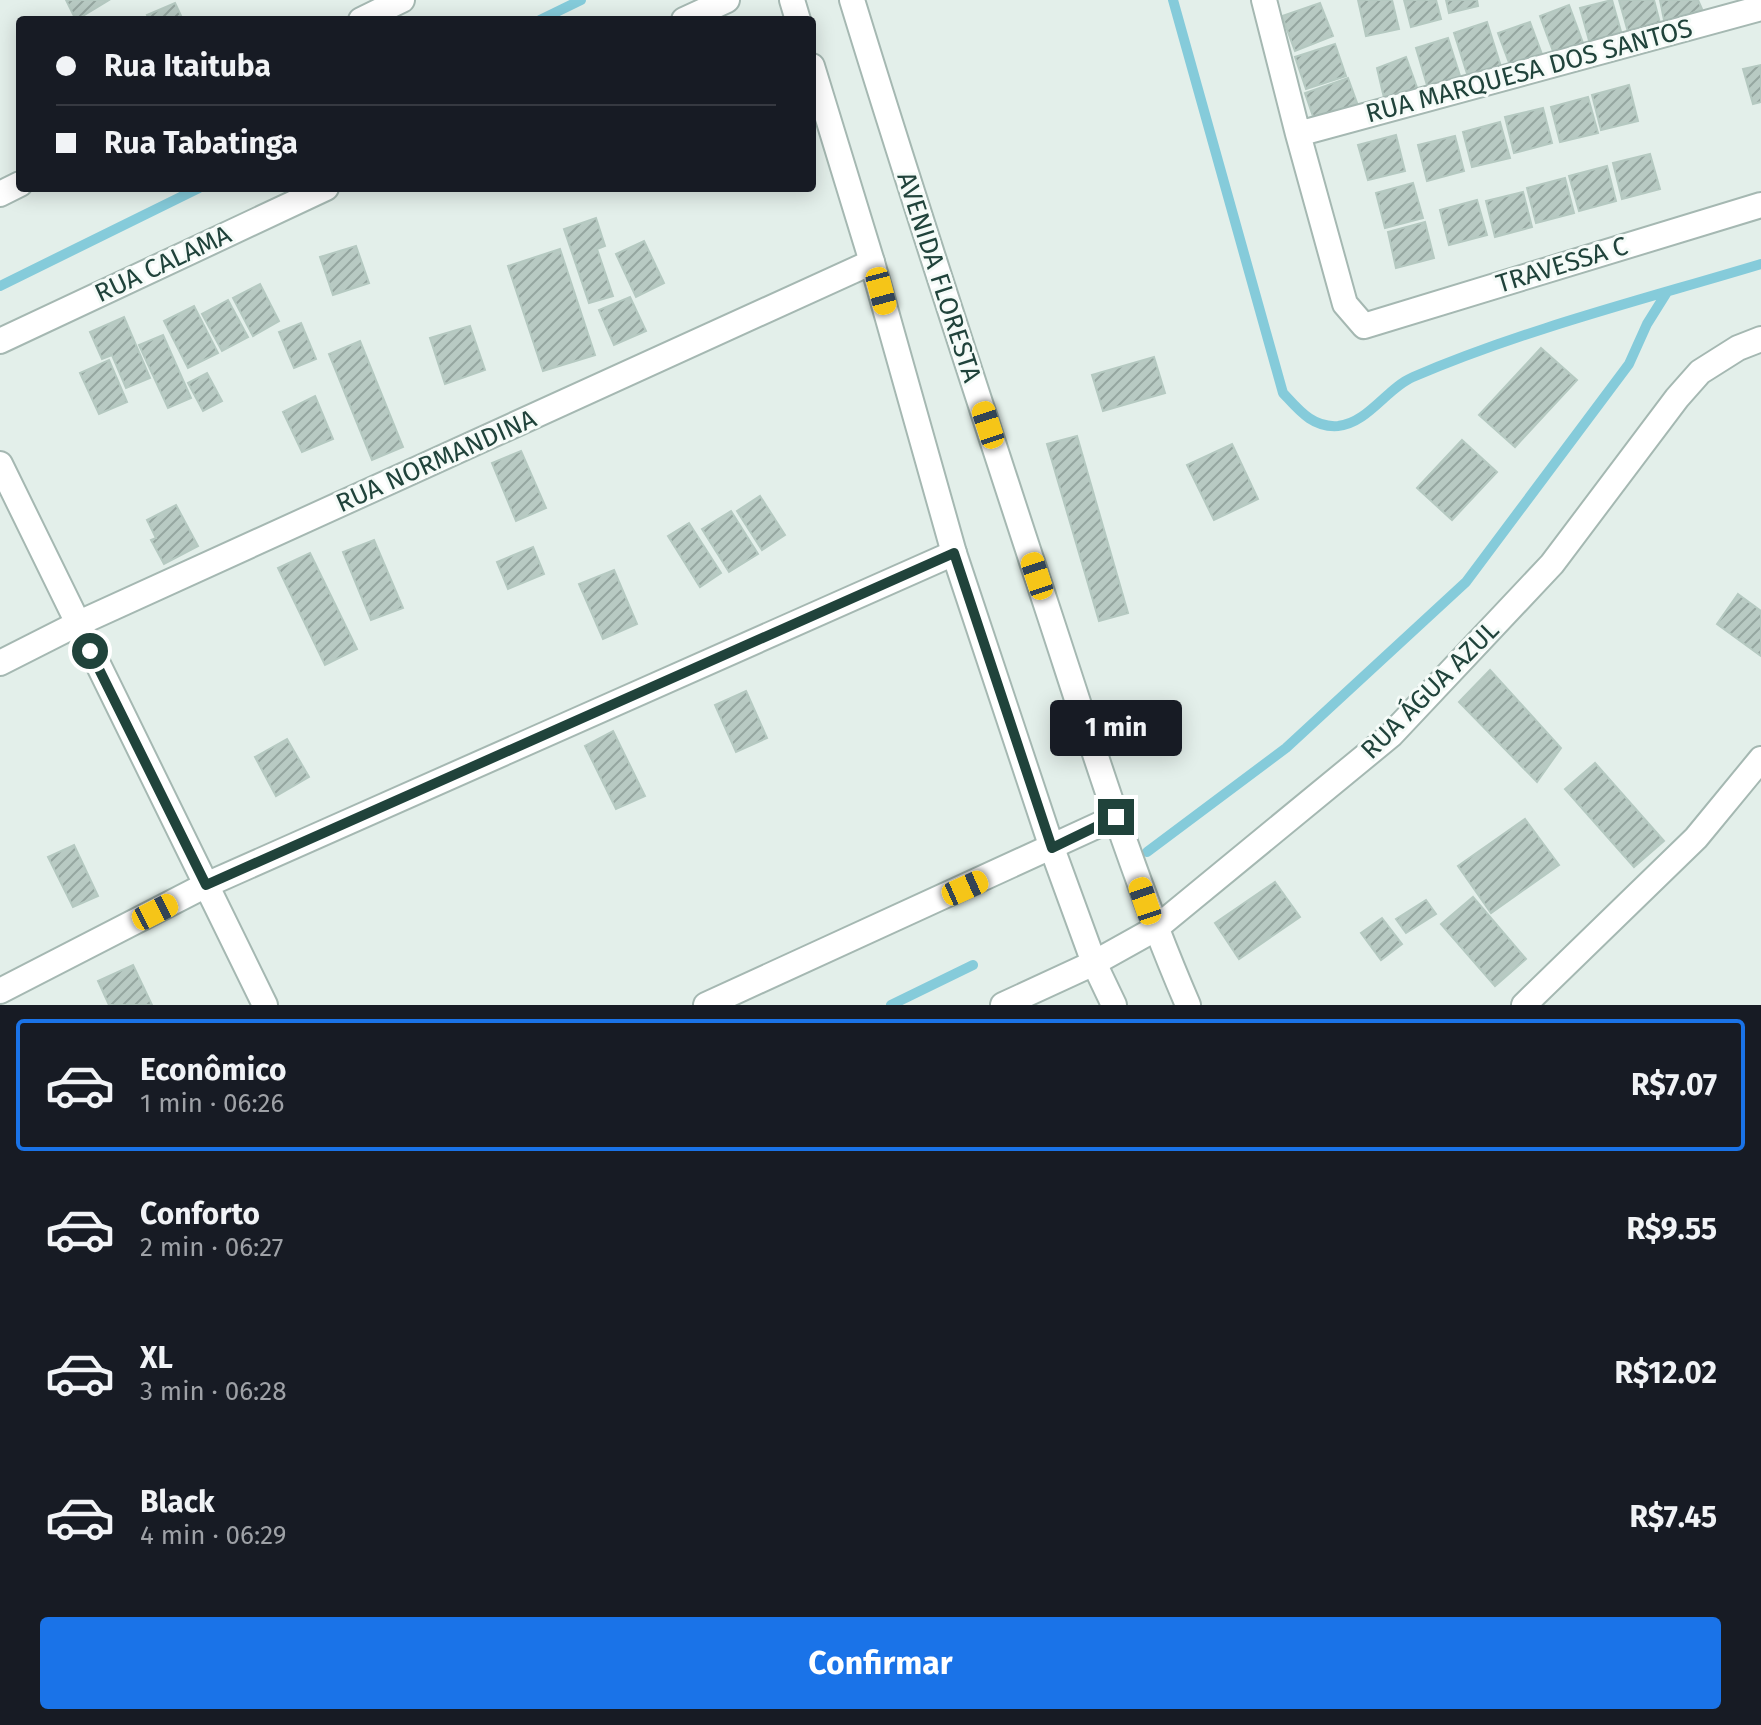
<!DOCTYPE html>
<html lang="pt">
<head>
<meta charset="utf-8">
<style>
  :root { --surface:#171b24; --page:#20242c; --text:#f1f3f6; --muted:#9ea1a6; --line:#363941; --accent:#1a73e8 }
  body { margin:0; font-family:"Fira Sans",sans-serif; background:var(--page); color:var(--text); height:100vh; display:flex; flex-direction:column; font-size:30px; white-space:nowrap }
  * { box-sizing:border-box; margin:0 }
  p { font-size:26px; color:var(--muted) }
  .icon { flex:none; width:44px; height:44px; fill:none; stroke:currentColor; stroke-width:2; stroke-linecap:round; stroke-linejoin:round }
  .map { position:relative; height:1005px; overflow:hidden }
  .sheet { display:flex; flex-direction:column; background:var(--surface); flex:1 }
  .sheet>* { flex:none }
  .banner { position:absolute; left:16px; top:16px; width:800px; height:176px; border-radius:8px; box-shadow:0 4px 20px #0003; display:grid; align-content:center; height:176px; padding:0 40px; background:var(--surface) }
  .end { position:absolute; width:36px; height:36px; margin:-18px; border:10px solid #20433b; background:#fff; box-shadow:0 0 0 4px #fff }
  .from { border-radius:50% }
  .bubble { position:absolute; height:56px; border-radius:8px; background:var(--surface); box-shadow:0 4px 20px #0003; font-size:26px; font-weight:700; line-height:56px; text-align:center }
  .car { position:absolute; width:24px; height:48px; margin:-24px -12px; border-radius:10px; box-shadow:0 0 6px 2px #0007; background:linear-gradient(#f5c518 24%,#345 0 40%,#f5c518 0 76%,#345 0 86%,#f5c518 0) }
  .banner b { display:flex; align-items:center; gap:28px; height:76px; font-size:30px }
  .banner b+b { border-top:2px solid var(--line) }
  .banner i { width:20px; height:20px; background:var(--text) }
  ul { padding:14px 0 0; list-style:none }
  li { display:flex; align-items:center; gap:24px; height:132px; margin:0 16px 12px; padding:0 24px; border:4px solid transparent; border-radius:8px }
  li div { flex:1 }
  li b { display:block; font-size:30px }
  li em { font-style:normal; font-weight:700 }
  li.selected { border-color:var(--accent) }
  li>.icon { width:72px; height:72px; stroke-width:1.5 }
  .action { display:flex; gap:16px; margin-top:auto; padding:16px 40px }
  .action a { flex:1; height:92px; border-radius:8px; background:var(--accent); color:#fff; font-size:32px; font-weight:700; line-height:92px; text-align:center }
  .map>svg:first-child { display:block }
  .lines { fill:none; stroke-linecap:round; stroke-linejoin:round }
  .stream { stroke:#85cbda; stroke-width:10 }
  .building { fill:url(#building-hatch); stroke:#b5c9c1; stroke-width:2 }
  .minor-casing { stroke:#a5b8b2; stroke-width:28 }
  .tertiary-casing { stroke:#a5b8b2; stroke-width:28 }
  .minor { stroke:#fff; stroke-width:24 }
  .tertiary { stroke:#fff; stroke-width:24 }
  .route { stroke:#20433b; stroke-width:10 }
  .labels { text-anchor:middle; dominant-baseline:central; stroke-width:6; stroke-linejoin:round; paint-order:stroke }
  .street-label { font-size:26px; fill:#20433b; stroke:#f5fbf8 }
</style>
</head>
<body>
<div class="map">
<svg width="1761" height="1005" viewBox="0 0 1761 1005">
  <defs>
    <pattern id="building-hatch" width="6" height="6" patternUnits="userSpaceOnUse" patternTransform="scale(2)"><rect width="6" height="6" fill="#b8cac3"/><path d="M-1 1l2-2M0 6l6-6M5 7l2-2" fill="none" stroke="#95a6a0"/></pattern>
  </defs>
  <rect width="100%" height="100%" fill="#e3efea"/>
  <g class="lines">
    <path class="stream" d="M 1173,0 L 1283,393 C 1298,409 1312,428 1338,426 C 1368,423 1387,388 1413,377 C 1525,329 1645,299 1761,264
      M 540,20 L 581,0
      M 0,286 L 199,188
      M 1147,852 L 1286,748 L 1466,582 L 1629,364 L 1647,324 L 1667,292
      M 891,1005 L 973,965"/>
  </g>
  <path class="building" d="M 66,0 L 109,0 L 76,20 Z
    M 1358,0 L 1392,0 L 1399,29 L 1366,36 Z
    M 1404,0 L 1436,0 L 1441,19 L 1411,27 Z
    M 1446,0 L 1477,0 L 1478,6 L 1449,13 Z
    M 1612,0 L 1622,35 L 1590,44 L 1580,8 Z
    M 1619,0 L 1654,0 L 1660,23 L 1628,32 Z
    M 1660,0 L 1698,0 L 1702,9 L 1665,25 Z
    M 175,3 L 183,20 L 150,20 L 147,15 Z
    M 1320,3 L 1333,36 L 1295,51 L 1282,16 Z
    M 1569,5 L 1583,43 L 1554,54 L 1540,16 Z
    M 1487,22 L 1503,73 L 1470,83 L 1454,33 Z
    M 1530,22 L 1543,57 L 1511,68 L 1498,33 Z
    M 1448,38 L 1462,82 L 1429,92 L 1416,48 Z
    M 1335,44 L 1346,76 L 1306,89 L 1295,57 Z
    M 1406,57 L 1419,93 L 1385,102 L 1377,68 Z
    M 1761,65 L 1761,102 L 1753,104 L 1743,69 Z
    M 1348,78 L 1360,111 L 1316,125 L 1305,93 Z
    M 1629,85 L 1638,121 L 1601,130 L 1592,95 Z
    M 1588,97 L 1598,133 L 1560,142 L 1551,107 Z
    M 1543,108 L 1552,143 L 1514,153 L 1505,117 Z
    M 1500,122 L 1510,158 L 1472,167 L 1463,132 Z
    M 1396,135 L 1405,171 L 1368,180 L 1358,145 Z
    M 1455,136 L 1464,171 L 1427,181 L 1418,145 Z
    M 1650,154 L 1660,189 L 1622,199 L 1613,163 Z
    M 1607,166 L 1616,201 L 1579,211 L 1569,176 Z
    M 1565,178 L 1574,213 L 1536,223 L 1527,188 Z
    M 1413,183 L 1423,218 L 1385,228 L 1376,193 Z
    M 1523,192 L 1532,227 L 1495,237 L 1486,201 Z
    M 1477,200 L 1487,235 L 1449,245 L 1440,210 Z
    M 596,218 L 605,246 L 597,249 L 613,296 L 589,303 L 564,229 Z
    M 1425,222 L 1434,258 L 1396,268 L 1388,232 Z
    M 644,241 L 664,283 L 636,297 L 616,254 Z
    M 356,246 L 369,283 L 333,295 L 320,257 Z
    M 560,249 L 595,355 L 543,371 L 508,266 Z
    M 260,284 L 279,321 L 253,336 L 233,298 Z
    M 630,297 L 646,331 L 614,345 L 599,310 Z
    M 228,300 L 248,337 L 222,351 L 202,314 Z
    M 194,306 L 218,353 L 188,368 L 164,321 Z
    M 124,317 L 150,378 L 126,388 L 112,355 L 102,359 L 90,332 Z
    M 301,323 L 316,359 L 294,368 L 279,332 Z
    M 470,326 L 485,370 L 445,384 L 430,338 Z
    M 163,335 L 191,398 L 168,408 L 139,345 Z
    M 360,341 L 403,447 L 372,460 L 329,354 Z
    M 1541,348 L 1577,380 L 1515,447 L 1479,415 Z
    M 1154,357 L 1165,393 L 1103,411 L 1092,375 Z
    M 109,360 L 127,402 L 99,414 L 80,373 Z
    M 207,373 L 222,401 L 203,411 L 188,383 Z
    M 315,396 L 333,439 L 302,452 L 283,412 Z
    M 1077,436 L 1128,613 L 1099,621 L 1047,444 Z
    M 1462,440 L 1497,472 L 1452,520 L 1417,488 Z
    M 1232,444 L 1258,499 L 1214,520 L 1187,465 Z
    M 521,451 L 546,508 L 516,521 L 492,463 Z
    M 760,496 L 785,535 L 762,550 L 737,511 Z
    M 176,505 L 198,546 L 164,564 L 151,540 L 156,538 L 147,520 Z
    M 731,511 L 758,554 L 729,572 L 702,529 Z
    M 689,523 L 721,573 L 700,587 L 668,536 Z
    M 374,540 L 403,608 L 371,620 L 343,552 Z
    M 533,547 L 544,574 L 508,589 L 497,562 Z
    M 310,553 L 357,649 L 325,665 L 278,568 Z
    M 614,570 L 637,624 L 603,639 L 579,584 Z
    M 1738,594 L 1761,611 L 1761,656 L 1717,624 Z
    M 1490,670 L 1561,748 L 1537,782 L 1459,702 Z
    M 746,691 L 767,738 L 736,752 L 715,705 Z
    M 613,731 L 645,796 L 616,809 L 585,746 Z
    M 287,739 L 309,777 L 276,796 L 255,757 Z
    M 1595,763 L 1664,841 L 1634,867 L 1565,789 Z
    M 1525,819 L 1559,865 L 1491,913 L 1458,866 Z
    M 74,845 L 98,896 L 73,907 L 48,857 Z
    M 1275,882 L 1300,917 L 1239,959 L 1215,923 Z
    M 1473,897 L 1526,959 L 1495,986 L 1441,924 Z
    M 1426,900 L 1436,914 L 1406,933 L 1396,919 Z
    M 1382,918 L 1402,944 L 1381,960 L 1361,933 Z
    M 133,965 L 152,1005 L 109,1005 L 98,981 Z"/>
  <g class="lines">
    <g class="minor-casing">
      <path id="minor" d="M 1264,0 L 1298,134 L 1345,304 L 1364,326 L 1761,205
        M 361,20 L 402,0
        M 684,20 L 727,0
        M 1298,134 L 1761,8
        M 0,194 L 20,184
        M 0,341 L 326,188
        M 0,464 L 265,1005
        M 0,663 L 77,624 L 872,262
        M 0,991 L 206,885 L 954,553
        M 706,1005 L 1116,817
        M 1003,1005 L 1094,963 L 1155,929 L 1391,735 L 1552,564 L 1677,398 L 1700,372 L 1738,348 L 1761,339
        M 1524,1005 L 1696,838 L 1761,759"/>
    </g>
    <g class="tertiary-casing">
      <path id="tertiary" d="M 792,0 L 798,20
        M 852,0 C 911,193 974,385 1037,577 C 1085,721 1128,866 1188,1005
        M 812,66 L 872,262 L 954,553 L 1052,848 L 1094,963 L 1114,1005"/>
    </g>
    <use href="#minor" class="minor"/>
    <use href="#tertiary" class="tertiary"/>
  </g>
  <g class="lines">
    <path class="route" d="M 90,651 L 206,885 L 954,553 L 1052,848 L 1116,817"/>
  </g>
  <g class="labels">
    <g class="street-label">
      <text transform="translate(1529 71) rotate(-15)">RUA MARQUESA DOS SANTOS</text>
      <text transform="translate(163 264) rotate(-25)">RUA CALAMA</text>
      <text transform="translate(1562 265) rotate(-17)">TRAVESSA C</text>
      <text transform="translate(939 277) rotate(72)">AVENIDA FLORESTA</text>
      <text transform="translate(436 461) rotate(-24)">RUA NORMANDINA</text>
      <text transform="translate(1430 690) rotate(-45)">RUA ÁGUA AZUL</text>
    </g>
  </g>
</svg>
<i class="end from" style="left:90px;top:651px"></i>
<i class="end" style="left:1116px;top:817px"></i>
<div class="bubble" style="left:1050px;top:700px;width:132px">1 min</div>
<i class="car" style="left:881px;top:291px;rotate:165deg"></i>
<i class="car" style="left:988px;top:425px;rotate:342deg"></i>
<i class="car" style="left:1037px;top:576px;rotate:342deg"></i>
<i class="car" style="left:965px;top:888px;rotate:66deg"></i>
<i class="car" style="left:1145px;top:901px;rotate:341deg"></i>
<i class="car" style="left:155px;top:912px;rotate:63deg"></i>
<div class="banner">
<b><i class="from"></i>Rua Itaituba</b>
<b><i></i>Rua Tabatinga</b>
</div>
</div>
<section class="sheet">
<ul>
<li class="selected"><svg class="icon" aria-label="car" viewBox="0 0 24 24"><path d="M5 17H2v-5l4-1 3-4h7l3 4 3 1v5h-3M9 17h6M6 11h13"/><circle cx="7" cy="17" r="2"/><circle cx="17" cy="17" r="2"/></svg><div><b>Econômico</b><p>1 min · 06:26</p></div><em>R$7.07</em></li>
<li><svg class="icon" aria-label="car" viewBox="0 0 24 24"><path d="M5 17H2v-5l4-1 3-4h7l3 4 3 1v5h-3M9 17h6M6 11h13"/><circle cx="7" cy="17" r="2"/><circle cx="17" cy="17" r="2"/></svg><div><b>Conforto</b><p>2 min · 06:27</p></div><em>R$9.55</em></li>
<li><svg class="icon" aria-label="car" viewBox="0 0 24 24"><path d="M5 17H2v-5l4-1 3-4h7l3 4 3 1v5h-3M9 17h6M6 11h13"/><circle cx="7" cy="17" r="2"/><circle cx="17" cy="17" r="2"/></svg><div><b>XL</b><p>3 min · 06:28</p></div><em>R$12.02</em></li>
<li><svg class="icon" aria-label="car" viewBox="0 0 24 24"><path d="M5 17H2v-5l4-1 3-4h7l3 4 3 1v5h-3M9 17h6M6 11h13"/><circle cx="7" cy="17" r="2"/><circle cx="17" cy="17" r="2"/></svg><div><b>Black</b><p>4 min · 06:29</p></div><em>R$7.45</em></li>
</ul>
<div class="action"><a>Confirmar</a></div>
</section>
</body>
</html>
